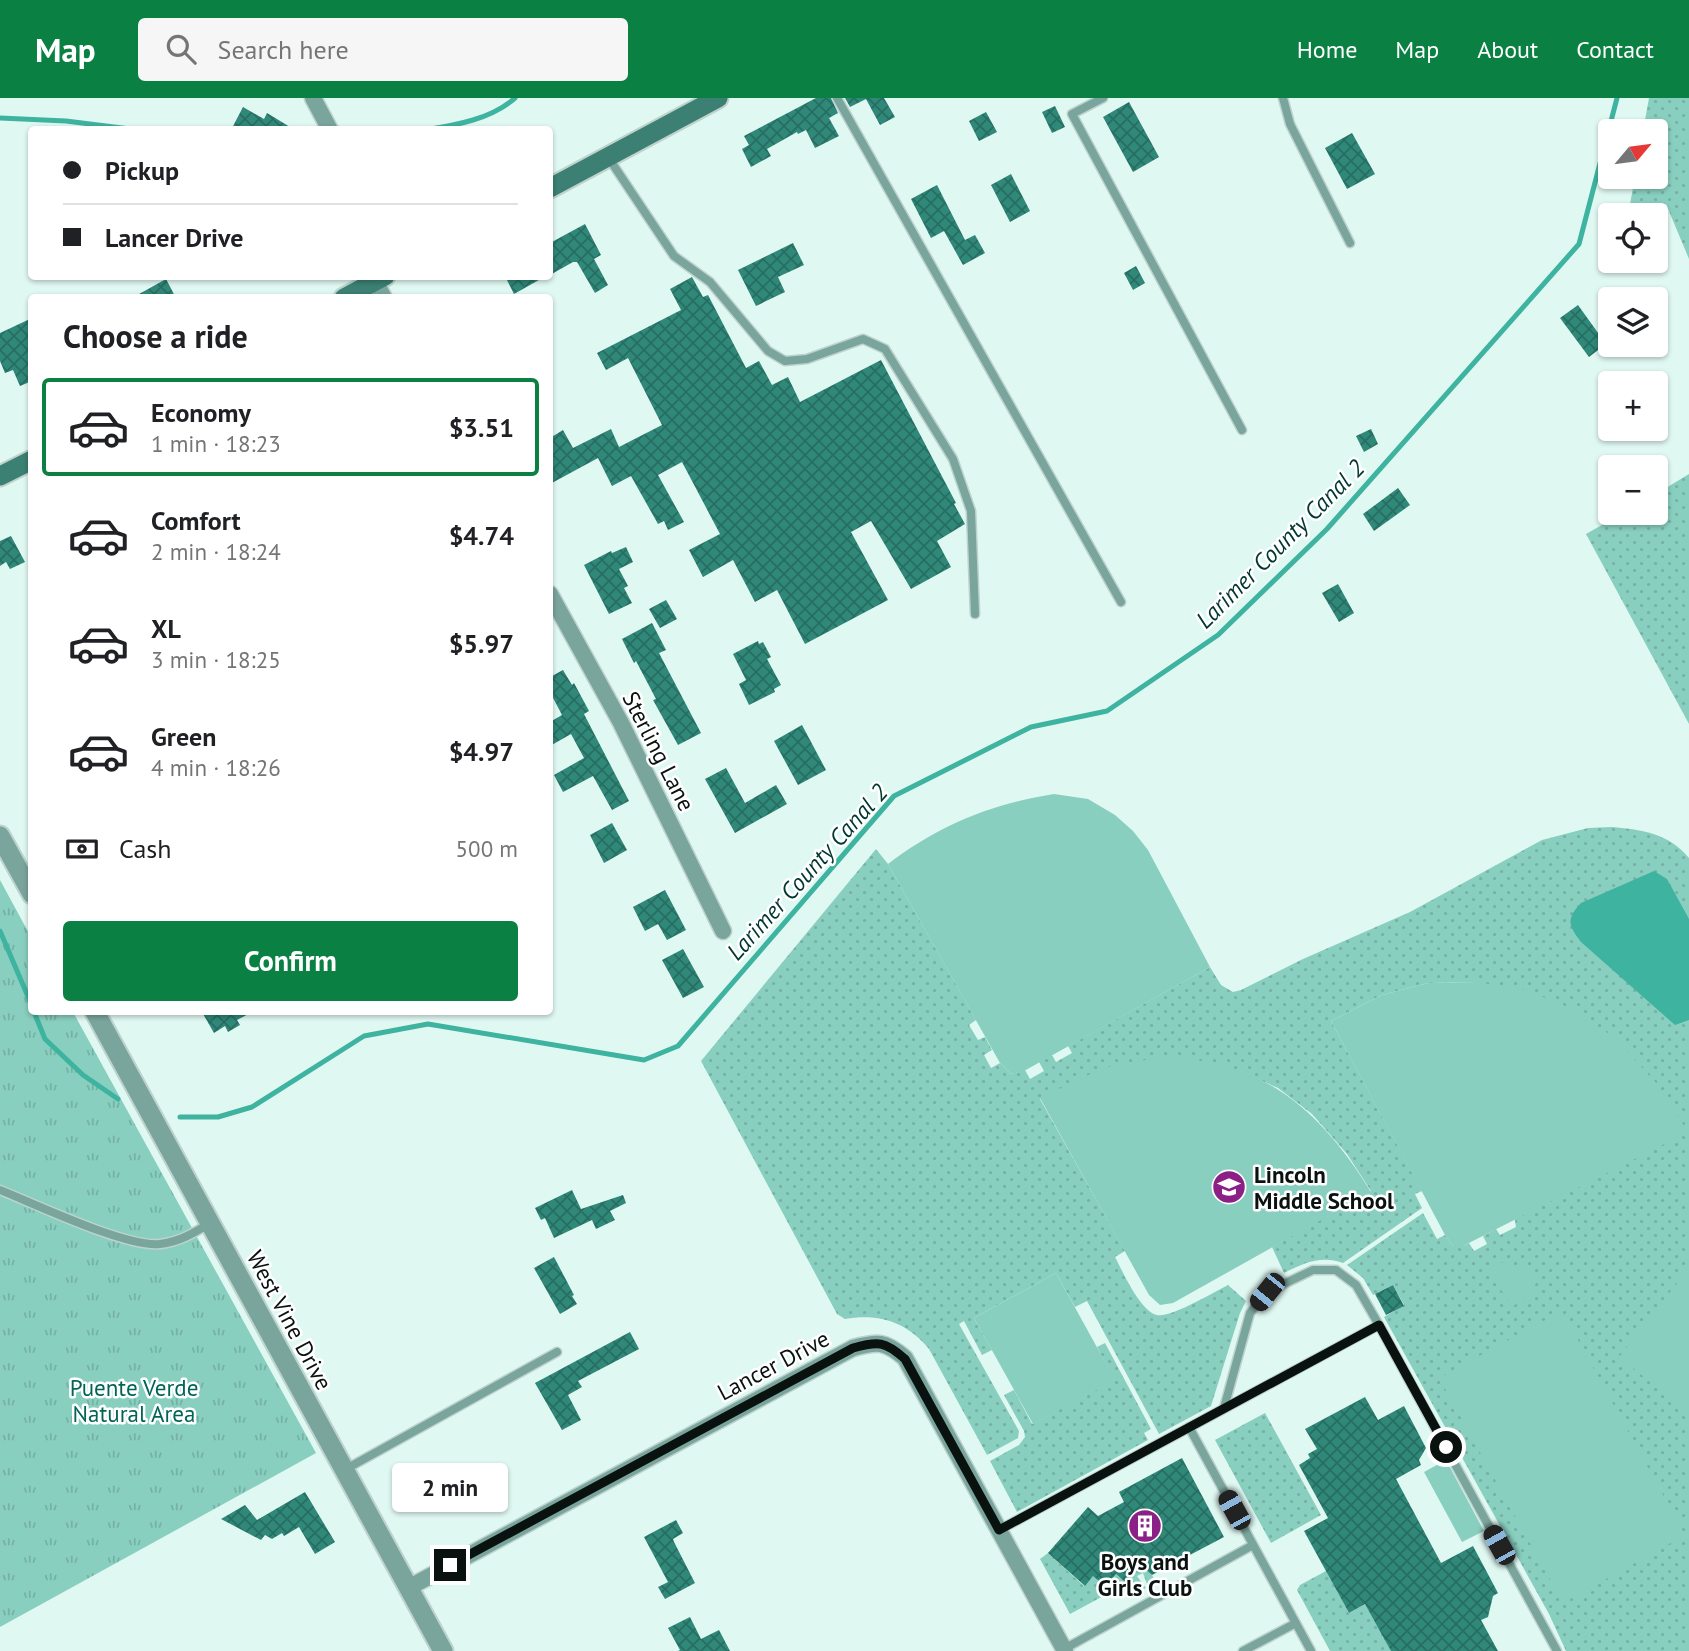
<!DOCTYPE html>
<html lang="en">
<head>
<meta charset="utf-8">
<style>
  :root { --surface:#fff; --page:#f6f6f6; --text:#202124; --muted:#757577; --line:#e0e0e0; --accent:#0b8043 }
  body { margin:0; font-family:"PT Sans",sans-serif; background:var(--page); color:var(--text); height:100vh; display:flex; flex-direction:column; font-size:26px; white-space:nowrap }
  * { box-sizing:border-box; margin:0 }
  p { font-size:23px; color:var(--muted) }
  .icon { flex:none; width:38px; height:38px; fill:none; stroke:currentColor; stroke-width:2; stroke-linecap:round; stroke-linejoin:round }
  .map { position:relative; flex:1; overflow:hidden }
  .details { position:absolute; left:28px; top:196px; width:525px; height:721px; display:flex; flex-direction:column; background:var(--surface); border-radius:7px; box-shadow:0 2px 5px #0004 }
  .details>* { flex:none }
  .guide { position:absolute; left:28px; top:28px; width:525px; height:154px; border-radius:7px; box-shadow:0 2px 5px #0004; display:grid; align-content:center; height:154px; padding:0 35px; background:var(--surface) }
  .needle { width:46px; rotate:61deg }
  .fabs { position:absolute; left:1598px; top:21px; display:grid; gap:14px }
  .fabs a { display:grid; place-items:center; width:70px; height:70px; border-radius:7px; background:var(--surface); box-shadow:0 2px 5px #0004; font-size:35px }
  .end { position:absolute; width:32px; height:32px; margin:-16px; border:9px solid #0a1210; background:#fff; box-shadow:0 0 0 4px #fff }
  .from { border-radius:50% }
  .bubble { position:absolute; height:49px; border-radius:7px; background:var(--surface); box-shadow:0 2px 5px #0004; font-size:23px; font-weight:600; line-height:49px; text-align:center }
  .car { position:absolute; width:21px; height:42px; margin:-21px -10px; border-radius:9px; box-shadow:0 0 5px 2px #0007; background:linear-gradient(#222 24%,#8ab4d8 0 40%,#222 0 76%,#8ab4d8 0 86%,#222 0) }
  .guide b { display:flex; align-items:center; gap:24px; height:66px; font-size:26px }
  .guide b+b { border-top:2px solid var(--line) }
  .guide i { width:18px; height:18px; background:var(--text) }
  ul { padding:0; list-style:none }
  li { display:flex; align-items:center; gap:21px; height:98px; margin:0 14px 10px; padding:0 21px; border:4px solid transparent; border-radius:7px }
  li div { flex:1 }
  li b { display:block; font-size:26px }
  li em { font-style:normal; font-weight:600 }
  li.on { border-color:var(--accent) }
  li>.icon { width:63px; height:63px; stroke-width:1.5 }
  h2 { padding:0 35px; font-size:32px; line-height:84px }
  .pay { display:flex; align-items:center; gap:18px; height:77px; padding:0 35px; font-size:26px }
  .pay p { margin-inline-start:auto }
  .action { display:flex; gap:14px; margin-top:auto; padding:14px 35px }
  .action a { flex:1; height:80px; border-radius:7px; background:var(--accent); color:#fff; font-size:28px; font-weight:600; line-height:80px; text-align:center }
  header { display:flex; align-items:center; gap:42px; box-sizing:border-box; height:98px; padding:0 35px; background:var(--accent); color:#fff }
  header strong { font-size:33px }
  nav { display:flex; gap:38px; margin-inline-start:auto; font-size:24px }
  .search { width:490px; height:63px; background:var(--page); display:flex; align-items:center; gap:18px; box-sizing:border-box; padding:0 24px; border-radius:7px; color:var(--muted); font-size:26px }
  .map>svg:first-child { display:block }
  .grass { fill:url(#grass-dots) }
  .park { fill:url(#park-tufts) }
  .pitch { fill:#89cfc0 }
  .water { fill:#3eb3a0 }
  .lines { fill:none; stroke-linecap:round; stroke-linejoin:round }
  .stream { stroke:#3eb3a0; stroke-width:5 }
  .building { fill:url(#building-cross-hatch) }
  .service-casing { stroke:#bed3ce; stroke-width:11 }
  .minor-casing { stroke:#bed3ce; stroke-width:19 }
  .tertiary-casing { stroke:#bed3ce; stroke-width:23 }
  .secondary-casing { stroke:#bed3ce; stroke-width:23 }
  .service { stroke:#7aa59c; stroke-width:8 }
  .minor { stroke:#7aa59c; stroke-width:16 }
  .tertiary { stroke:#7aa59c; stroke-width:19 }
  .secondary { stroke:#3b8073; stroke-width:19 }
  .route { stroke:#0a1210; stroke-width:9 }
  .labels { text-anchor:middle; dominant-baseline:central; stroke-width:5; stroke-linejoin:round; paint-order:stroke }
  .street-label { font-size:23px; fill:#0a1210; stroke:#fff }
  .poi-label { font-size:23px; font-weight:bold; fill:#0a1210; stroke:#fff; text-anchor:start }
  .park-label { font-size:23px; fill:#006457; stroke:#fff }
  .water-label { font-size:24px; font-style:italic; fill:#00372f; stroke:#fff }
</style>
</head>
<body>
<header>
<strong>Map</strong>
<div class="search"><svg class="icon" aria-label="search" viewBox="0 0 24 24"><circle cx="10" cy="10" r="6"/><path d="M15 15l6 6"/></svg>Search here</div>
<nav><a>Home</a><a>Map</a><a>About</a><a>Contact</a></nav>
</header>
<div class="map">
<svg width="1689" height="1553" viewBox="0 0 1689 1553">
  <defs>
    <pattern id="grass-dots" width="8" height="8" patternUnits="userSpaceOnUse" patternTransform="scale(1.75)"><rect width="8" height="8" fill="#89cfc0"/><path d="M2 2h.1M6 6h.1" fill="none" stroke="#75b1a4" stroke-width="1.8" stroke-linecap="round"/></pattern>
    <pattern id="park-tufts" width="24" height="20" patternUnits="userSpaceOnUse" patternTransform="scale(1.75)"><rect width="24" height="20" fill="#89cfc0"/><path d="M3 7l-1-3M5 7V3M7 7l1-3M15 17l-1-3M17 17v-4M19 17l1-3" fill="none" stroke="#75b1a4"/></pattern>
    <pattern id="building-cross-hatch" width="8" height="8" patternUnits="userSpaceOnUse" patternTransform="scale(1.75)"><rect width="8" height="8" fill="#308879"/><path d="M0 0l8 8M0 8l8-8" fill="none" stroke="#276e62"/></pattern>
  </defs>
  <rect width="100%" height="100%" fill="#e0f8f2"/>
  <path class="grass" d="M 1649,0 L 1689,0 L 1689,161 L 1666,106 L 1641,117 L 1628,117 L 1635,79 L 1656,79 L 1656,33 L 1643,33 Z
    M 1689,376 L 1689,626 L 1586,436 L 1623,415 L 1656,415 L 1656,396 Z
    M 1612,729 C 1643,732 1668,735 1689,760 L 1689,1553 L 1566,1553 L 1549,1516 L 1384,1219 L 1404,1207 L 1393,1187 L 1373,1197 L 1363,1180 L 1347,1167 L 1423,1115 L 1437,1141 L 1445,1137 L 1453,1148 L 1463,1148 L 1469,1145 L 1474,1153 L 1487,1146 L 1483,1138 L 1496,1131 L 1500,1137 L 1516,1129 L 1476,884 L 1428,885 L 1382,897 L 1331,923 L 1422,1093 L 1415,1096 L 1422,1110 L 1343,1165 C 1321,1157 1304,1165 1284,1175 L 1272,1149 L 1371,1093 L 1347,1056 L 1312,1016 L 1278,990 L 1240,973 L 1040,1001 L 1125,1153 L 1115,1159 C 1123,1174 1140,1213 1157,1217 C 1171,1220 1214,1194 1228,1187 L 1246,1203 L 1240,1215 L 1211,1308 L 1159,1336 L 1087,1203 L 1075,1209 L 1056,1175 L 974,1220 L 992,1252 L 982,1257 L 964,1223 L 959,1226 L 1019,1333 L 1018,1340 L 987,1357 L 929,1251 C 907,1224 879,1215 845,1221 L 837,1216 L 701,963 L 876,751 L 888,766 L 976,922 L 969,927 L 978,942 L 985,939 L 992,952 L 984,957 L 991,970 L 1000,965 L 1011,976 L 1025,972 L 1030,981 L 1044,973 L 1039,964 L 1052,957 L 1056,964 L 1072,955 L 1068,948 L 1210,869 L 1221,887 L 1233,894 L 1241,892 L 1303,861 L 1410,814 L 1542,742 L 1588,730 Z
    M 1105,1245 L 1151,1331 L 1144,1335 L 1148,1342 L 1017,1414 L 990,1363 L 1019,1347 L 1025,1339 L 1024,1333 L 1004,1297 L 1014,1292 L 1032,1326 L 1114,1282 L 1097,1249 Z
    M 1265,1315 L 1321,1417 L 1271,1445 L 1215,1342 Z
    M 1048,1455 L 1084,1488 L 1093,1478 L 1116,1476 L 1126,1485 L 1141,1468 L 1152,1477 L 1156,1485 L 1148,1489 L 1143,1475 L 1137,1478 L 1146,1490 L 1144,1491 L 1141,1487 L 1136,1489 L 1138,1494 L 1128,1500 L 1120,1489 L 1070,1516 L 1040,1461 Z
    M 1326,1473 L 1349,1515 L 1369,1504 L 1391,1553 L 1330,1553 L 1297,1492 L 1300,1487 Z"/>
  <path class="park" d="M 0,782 L 31,839 L 32,914 L 73,914 L 316,1355 L 0,1529 Z"/>
  <path class="pitch" d="M 1054,696 L 1088,701 L 1115,717 L 1133,733 L 1148,752 L 1210,869 L 1024,973 L 1011,976 L 1000,965 L 888,766 C 939,727 991,706 1054,696 Z
    M 1476,884 L 1526,892 L 1575,912 L 1616,941 L 1657,986 L 1688,1034 L 1463,1148 L 1453,1148 L 1445,1137 L 1331,923 L 1382,897 L 1428,885 Z
    M 1156,960 C 1169,960 1182,960 1194,962 C 1278,972 1329,1026 1371,1094 L 1173,1205 L 1160,1207 L 1149,1197 L 1040,1000 L 1103,970 Z
    M 1493,1162 L 1537,1175 C 1537,1193 1527,1201 1512,1208 L 1487,1171 Z
    M 1689,1170 L 1689,1315 L 1619,1259 Z
    M 1056,1175 L 1115,1282 L 1033,1326 L 974,1220 Z
    M 1562,1213 L 1685,1437 L 1563,1505 L 1439,1280 Z
    M 1446,1362 L 1484,1433 L 1462,1444 L 1424,1374 Z"/>
  <path class="water" d="M 1654,773 L 1667,781 L 1689,821 L 1689,922 L 1675,927 L 1581,844 C 1568,827 1566,821 1581,805 Z"/>
  <g class="lines">
    <path class="stream" d="M 0,20 L 66,23 L 138,32
      M 425,32 C 457,27 491,21 515,0
      M 0,833 L 32,908
      M 34,914 L 45,941 L 83,977 L 118,1001
      M 180,1019 L 218,1019 L 252,1009 L 364,938 L 428,926 L 644,962 L 678,948 L 894,698 L 1031,629 L 1107,613 L 1218,537 L 1327,431 L 1579,146 L 1617,0"/>
  </g>
  <path class="building" d="M 816,0 L 831,0 L 838,15 L 829,20 L 839,38 L 815,50 L 806,32 L 798,36 L 797,34 L 767,51 L 771,58 L 751,69 L 742,51 L 749,47 L 744,38 Z
    M 845,0 L 884,0 L 895,19 L 880,27 L 866,1 L 850,9 Z
    M 1129,4 L 1159,59 L 1133,74 L 1103,19 Z
    M 1055,8 L 1065,29 L 1052,35 L 1042,14 Z
    M 243,9 L 264,21 L 267,15 L 295,32 L 231,32 Z
    M 986,14 L 997,34 L 979,43 L 969,23 Z
    M 1352,35 L 1375,76 L 1347,91 L 1325,50 Z
    M 1011,76 L 1030,113 L 1010,124 L 991,87 Z
    M 937,87 L 965,142 L 975,137 L 985,155 L 963,167 L 944,133 L 931,140 L 911,101 Z
    M 585,126 L 601,157 L 594,161 L 608,187 L 595,195 L 577,164 L 573,164 L 550,177 L 550,145 Z
    M 793,145 L 804,167 L 778,179 L 785,194 L 756,208 L 738,172 Z
    M 1136,168 L 1145,185 L 1133,192 L 1124,175 Z
    M 505,178 L 546,178 L 514,196 Z
    M 692,179 L 703,199 L 708,197 L 746,270 L 759,263 L 772,287 L 788,279 L 800,304 L 881,262 L 956,405 L 954,406 L 965,426 L 937,443 L 951,469 L 911,491 L 871,423 L 851,434 L 888,502 L 805,546 L 777,492 L 755,504 L 733,462 L 703,479 L 689,452 L 720,436 L 682,364 L 658,377 L 684,424 L 668,432 L 664,423 L 658,426 L 631,378 L 612,388 L 598,360 L 550,386 L 550,340 L 563,332 L 573,350 L 611,331 L 619,349 L 662,327 L 628,260 L 606,272 L 597,255 L 681,212 L 670,191 Z
    M 166,181 L 176,200 L 132,200 Z
    M 1578,207 L 1606,246 L 1589,259 L 1560,220 Z
    M 32,220 L 32,283 L 20,288 L 13,272 L 5,275 L 0,263 L 0,235 Z
    M 1371,331 L 1378,346 L 1364,354 L 1356,338 Z
    M 1398,390 L 1410,407 L 1374,433 L 1363,416 Z
    M 11,438 L 25,464 L 10,471 L 6,464 L 0,468 L 0,443 Z
    M 626,449 L 633,464 L 619,471 L 628,488 L 624,490 L 632,505 L 609,516 L 584,467 L 611,453 L 612,455 Z
    M 1338,486 L 1354,515 L 1339,524 L 1322,495 Z
    M 666,502 L 677,521 L 660,530 L 649,511 Z
    M 652,525 L 666,552 L 659,555 L 701,635 L 678,647 L 653,602 L 656,601 L 636,563 L 634,565 L 622,541 Z
    M 758,543 L 759,546 L 763,544 L 771,559 L 767,561 L 781,587 L 774,591 L 775,594 L 749,607 L 739,586 L 746,582 L 733,556 Z
    M 563,572 L 572,587 L 574,585 L 589,613 L 584,616 L 629,703 L 612,712 L 593,678 L 563,694 L 554,677 L 584,660 L 571,636 L 550,648 L 550,624 L 562,617 L 550,594 L 550,579 Z
    M 802,627 L 826,672 L 798,687 L 774,643 Z
    M 726,670 L 745,705 L 776,687 L 787,706 L 735,735 L 705,681 Z
    M 612,725 L 627,752 L 604,765 L 590,737 Z
    M 665,792 L 686,832 L 667,842 L 658,826 L 645,833 L 633,809 Z
    M 683,851 L 704,889 L 683,900 L 662,862 Z
    M 202,914 L 252,914 L 237,922 L 240,927 L 228,934 L 225,928 L 214,935 Z
    M 572,1092 L 581,1111 L 623,1097 L 626,1105 L 610,1113 L 615,1122 L 596,1131 L 592,1122 L 554,1140 L 545,1120 L 541,1122 L 535,1110 Z
    M 554,1159 L 574,1197 L 572,1198 L 577,1206 L 560,1216 L 534,1170 Z
    M 1393,1187 L 1404,1208 L 1386,1217 L 1375,1196 Z
    M 630,1234 L 639,1251 L 578,1283 L 582,1289 L 568,1297 L 581,1322 L 562,1332 L 535,1285 Z
    M 1365,1299 L 1378,1322 L 1404,1308 L 1426,1350 L 1419,1362 L 1421,1367 L 1396,1381 L 1441,1465 L 1473,1448 L 1498,1495 L 1493,1498 L 1488,1519 L 1481,1522 L 1498,1553 L 1391,1553 L 1365,1506 L 1349,1515 L 1304,1433 L 1328,1420 L 1299,1367 L 1310,1360 L 1308,1356 L 1317,1351 L 1305,1331 Z
    M 1182,1360 L 1224,1439 L 1152,1477 L 1141,1468 L 1126,1485 L 1116,1476 L 1105,1488 L 1093,1478 L 1085,1488 L 1048,1455 L 1088,1409 L 1098,1418 L 1124,1404 L 1119,1394 Z
    M 305,1394 L 335,1444 L 315,1456 L 299,1429 L 284,1438 L 282,1435 L 272,1441 L 265,1437 L 261,1442 L 221,1421 L 245,1407 L 257,1422 Z
    M 676,1422 L 683,1435 L 673,1441 L 674,1444 L 695,1485 L 665,1501 L 658,1489 L 668,1484 L 644,1439 Z
    M 690,1519 L 701,1541 L 719,1532 L 730,1553 L 678,1553 L 680,1552 L 668,1530 Z"/>
  <g class="lines">
    <g class="service-casing">
      <path id="service" d="M 837,0 L 1121,504
        M 1103,0 L 1072,16 L 1242,332
        M 1283,0 L 1290,26 L 1350,145
        M 608,59 L 674,158 L 710,184 L 768,253 L 785,263 L 807,261 L 863,241 L 885,251 L 953,361 L 971,413 L 975,516
        M 0,1092 C 35,1106 127,1150 160,1146 C 179,1144 194,1135 210,1125
        M 1224,1310 L 1250,1215 L 1267,1194 L 1313,1172 L 1336,1172 L 1356,1187 L 1379,1227
        M 1189,1329 L 1311,1553
        M 346,1371 L 557,1254
        M 999,1432 L 1379,1227 L 1557,1553
        M 1064,1551 L 1253,1447
        M 1243,1553 L 1296,1525"/>
    </g>
    <g class="minor-casing">
      <path id="minor" d="M 313,0 L 330,32
        M 375,183 L 384,200
        M 550,496 L 621,625 L 723,833
        M 408,1490 L 853,1250 C 878,1243 885,1243 905,1260 L 1065,1553"/>
    </g>
    <g class="tertiary-casing">
      <path id="tertiary" d="M 0,738 L 32,796
        M 95,914 L 443,1553"/>
    </g>
    <g class="secondary-casing">
      <path id="secondary" d="M 550,90 L 718,0
        M 344,200 L 385,178
        M 0,378 L 32,362"/>
    </g>
    <use href="#service" class="service"/>
    <use href="#minor" class="minor"/>
    <use href="#tertiary" class="tertiary"/>
    <use href="#secondary" class="secondary"/>
  </g>
  <g class="lines">
    <path class="route" d="M 450,1467 L 853,1250 C 878,1243 885,1243 905,1261 L 999,1432 L 1379,1227 L 1446,1349"/>
  </g>
  <defs>
    <g id="school-disc" transform="scale(1.75)"><circle r="9.5" fill="#8b2187" stroke="#fff"/><path d="M0-5L7-2L0 1L-7-2ZM-4 1L0 2.5L4 1V4Q0 6-4 4Z" fill="#fff"/></g>
    <g id="building-disc" transform="scale(1.75)"><circle r="9.5" fill="#8b2187" stroke="#fff"/><path d="M-4-6H4V6H1V3H-1V6H-4ZM-2.5-4.3h1.7v1.8h-1.7ZM.8-4.3h1.7v1.8H.8ZM-2.5-1h1.7V.8h-1.7ZM.8-1h1.7V.8H.8Z" fill="#fff"/></g>
  </defs>
  <g fill-rule="evenodd">
    <use href="#school-disc" x="1229" y="1089"/>
    <use href="#building-disc" x="1145" y="1428"/>
  </g>
  <g class="labels">
    <g class="street-label">
      <text transform="translate(659 653) rotate(63)">Sterling Lane</text>
      <text transform="translate(290 1222) rotate(62)">West Vine Drive</text>
      <text transform="translate(773 1267) rotate(-28)">Lancer Drive</text>
    </g>
    <g class="poi-label">
      <text x="1254" y="1076">Lincoln<tspan x="1254" dy="26">Middle School</tspan></text>
      <text x="1145" y="1463" text-anchor="middle">Boys and<tspan x="1145" dy="26">Girls Club</tspan></text>
    </g>
    <g class="park-label">
      <text x="134" y="1289">Puente Verde<tspan x="134" dy="26">Natural Area</tspan></text>
    </g>
    <g class="water-label">
      <text transform="translate(1280 446) rotate(-45)">Larimer County Canal 2</text>
      <text transform="translate(807 774) rotate(-48)">Larimer County Canal 2</text>
    </g>
  </g>
</svg>
<div class="fabs">
<a><svg class="needle" viewBox="-14 -14 28 28"><path d="M0-13l5 13h-10z" fill="#e53935"/><path d="M0 13l5-13h-10z" fill="#757577"/></svg></a>
<a><svg class="icon" aria-label="locate" viewBox="0 0 24 24"><circle cx="12" cy="12" r="6"/><path d="M12 2v4M12 18v4M2 12h4M18 12h4"/></svg></a>
<a><svg class="icon" aria-label="layers" viewBox="0 0 24 24"><path d="M12 4l9 5-9 5-9-5zM3 14l9 5 9-5"/></svg></a>
<a>+</a>
<a>−</a>
</div>
<i class="end from" style="left:1446px;top:1349px"></i>
<i class="end" style="left:450px;top:1467px"></i>
<div class="bubble" style="left:392px;top:1365px;width:116px">2 min</div>
<i class="car" style="left:1267px;top:1194px;rotate:219deg"></i>
<i class="car" style="left:1234px;top:1412px;rotate:331deg"></i>
<i class="car" style="left:1499px;top:1447px;rotate:331deg"></i>
<div class="guide">
<b><i class="from"></i>Pickup</b>
<b><i></i>Lancer Drive</b>
</div>
<section class="details">
<h2>Choose a ride</h2>
<ul>
<li class="on"><svg class="icon" aria-label="car" viewBox="0 0 24 24"><path d="M5 17H2v-5l4-1 3-4h7l3 4 3 1v5h-3M9 17h6M6 11h13"/><circle cx="7" cy="17" r="2"/><circle cx="17" cy="17" r="2"/></svg><div><b>Economy</b><p>1 min · 18:23</p></div><em>$3.51</em></li>
<li><svg class="icon" aria-label="car" viewBox="0 0 24 24"><path d="M5 17H2v-5l4-1 3-4h7l3 4 3 1v5h-3M9 17h6M6 11h13"/><circle cx="7" cy="17" r="2"/><circle cx="17" cy="17" r="2"/></svg><div><b>Comfort</b><p>2 min · 18:24</p></div><em>$4.74</em></li>
<li><svg class="icon" aria-label="car" viewBox="0 0 24 24"><path d="M5 17H2v-5l4-1 3-4h7l3 4 3 1v5h-3M9 17h6M6 11h13"/><circle cx="7" cy="17" r="2"/><circle cx="17" cy="17" r="2"/></svg><div><b>XL</b><p>3 min · 18:25</p></div><em>$5.97</em></li>
<li><svg class="icon" aria-label="car" viewBox="0 0 24 24"><path d="M5 17H2v-5l4-1 3-4h7l3 4 3 1v5h-3M9 17h6M6 11h13"/><circle cx="7" cy="17" r="2"/><circle cx="17" cy="17" r="2"/></svg><div><b>Green</b><p>4 min · 18:26</p></div><em>$4.97</em></li>
</ul>
<div class="pay"><svg class="icon" aria-label="cash" viewBox="0 0 24 24"><path d="M3 7h18v10H3z"/><circle cx="12" cy="12" r="2"/></svg>Cash<p>500 m</p></div>
<div class="action"><a>Confirm</a></div>
</section>
</div>
</body>
</html>
